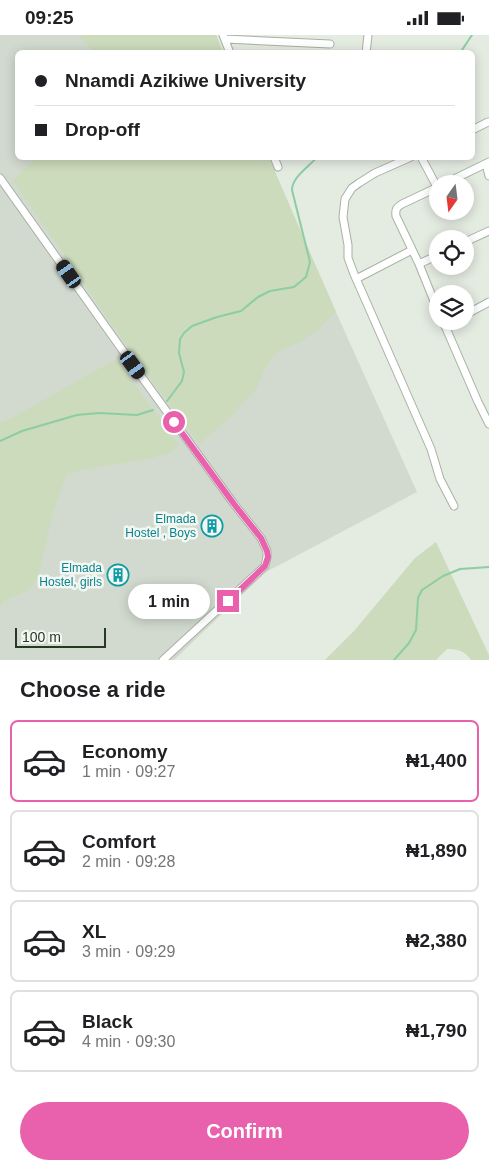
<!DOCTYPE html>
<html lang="en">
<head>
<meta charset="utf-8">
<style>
  :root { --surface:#fff; --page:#f2f2f2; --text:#202124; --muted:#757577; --line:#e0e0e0; --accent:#e961ac }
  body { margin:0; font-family:Helvetica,sans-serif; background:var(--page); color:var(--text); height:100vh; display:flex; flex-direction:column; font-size:19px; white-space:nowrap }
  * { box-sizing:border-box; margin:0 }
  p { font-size:16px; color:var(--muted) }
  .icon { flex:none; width:28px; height:28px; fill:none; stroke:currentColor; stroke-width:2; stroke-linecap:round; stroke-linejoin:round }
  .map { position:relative; height:625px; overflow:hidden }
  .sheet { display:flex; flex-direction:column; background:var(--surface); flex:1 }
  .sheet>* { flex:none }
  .top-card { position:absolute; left:15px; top:15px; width:460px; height:110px; border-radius:8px; box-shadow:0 2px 12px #0003; display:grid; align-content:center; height:110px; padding:0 20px; background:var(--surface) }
  .needle { width:32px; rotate:194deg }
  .tools { position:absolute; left:429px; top:140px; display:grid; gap:10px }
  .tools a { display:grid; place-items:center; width:45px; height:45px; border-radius:50%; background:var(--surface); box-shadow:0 2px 12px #0003; font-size:25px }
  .scale { position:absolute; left:15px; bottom:12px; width:91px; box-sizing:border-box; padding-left:5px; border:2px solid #243a23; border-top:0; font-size:14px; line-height:18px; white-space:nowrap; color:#243a23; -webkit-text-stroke:4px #f3f7f1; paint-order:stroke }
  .end { position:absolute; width:22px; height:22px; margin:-11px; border:6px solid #e961ac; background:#fff; box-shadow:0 0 0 2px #fff }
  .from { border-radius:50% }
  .bubble { position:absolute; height:35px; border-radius:18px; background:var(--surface); box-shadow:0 2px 12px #0003; font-size:16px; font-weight:700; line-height:35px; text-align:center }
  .car { position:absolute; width:15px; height:30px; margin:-15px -8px; border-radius:6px; box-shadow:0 0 4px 1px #0007; background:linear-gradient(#222 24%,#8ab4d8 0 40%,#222 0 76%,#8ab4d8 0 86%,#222 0) }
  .top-card b { display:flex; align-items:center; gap:18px; height:48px; font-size:19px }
  .top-card b+b { border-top:1px solid var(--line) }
  .top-card i { width:12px; height:12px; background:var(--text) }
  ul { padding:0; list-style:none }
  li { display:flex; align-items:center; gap:15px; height:82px; margin:0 10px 8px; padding:0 10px; border:2px solid var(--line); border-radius:8px }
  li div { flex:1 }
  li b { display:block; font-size:19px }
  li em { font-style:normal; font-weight:700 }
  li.on { border-color:var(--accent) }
  li>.icon { width:45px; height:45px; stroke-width:1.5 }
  h2 { padding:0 20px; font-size:22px; line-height:60px }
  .primary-button { display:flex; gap:10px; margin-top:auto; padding:10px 20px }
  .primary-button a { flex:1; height:58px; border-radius:30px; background:var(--accent); color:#fff; font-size:20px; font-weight:700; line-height:58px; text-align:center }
  .status { display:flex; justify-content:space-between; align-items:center; height:35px; padding:0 25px; background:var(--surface); direction:ltr }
  .status svg { height:14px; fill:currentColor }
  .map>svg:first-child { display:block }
  .built { fill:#d2dacf }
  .green { fill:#ccdbbb }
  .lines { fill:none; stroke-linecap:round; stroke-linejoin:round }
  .stream { stroke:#8ccda3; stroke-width:2 }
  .minor-casing { stroke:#a7b2a4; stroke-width:9 }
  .minor { stroke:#fff; stroke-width:7 }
  .route { stroke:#e961ac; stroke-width:6 }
  .labels { text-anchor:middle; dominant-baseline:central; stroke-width:5; stroke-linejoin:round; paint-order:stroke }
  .culture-label { font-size:12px; fill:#0d838f; stroke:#f3f7f1; text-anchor:end }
</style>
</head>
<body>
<div class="status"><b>09:25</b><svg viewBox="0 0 49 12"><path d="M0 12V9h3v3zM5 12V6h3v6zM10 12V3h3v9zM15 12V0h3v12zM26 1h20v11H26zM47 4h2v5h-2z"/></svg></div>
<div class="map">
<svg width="489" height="625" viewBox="0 0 489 625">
  <rect width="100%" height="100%" fill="#e4ebe1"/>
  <path class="built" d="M 0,0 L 216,0 L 223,17 L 18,18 L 18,122 L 269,123 L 313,226 L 417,457 L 266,537 L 174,625 L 0,625 Z"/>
  <path class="green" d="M 78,0 L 216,0 L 223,17 L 93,17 Z
    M 37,122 L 269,123 L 336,277 L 318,295 L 300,307 L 277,317 L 265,333 L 257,353 L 228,385 L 199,409 L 130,316 L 13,146 Z
    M 116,324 L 179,410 L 170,418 L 143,425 L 82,435 L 67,439 L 53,477 L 38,544 L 27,556 L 4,566 L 0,572 L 0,388 L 8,385 Z
    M 436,507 L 489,620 L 489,625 L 471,625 C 465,616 458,614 447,614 L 436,625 L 325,625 L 354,596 L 415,523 Z"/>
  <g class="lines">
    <path class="stream" d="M 460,18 L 472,0
      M 167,366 L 182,346 L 184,337 L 179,318 L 180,304 L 184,298 L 192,291 L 217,282 L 241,276 L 258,262 L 270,256 L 294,252 L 306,242 L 310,227 L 292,155 C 292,142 309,132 317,122
      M 0,406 L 22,396 L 77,380 L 99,378 L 137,380 L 153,375
      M 394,625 L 409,608 L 416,595 L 418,563 L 422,555 L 443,541 L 460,534 L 489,532"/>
    <g class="minor-casing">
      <path id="minor" d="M 223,0 L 230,18
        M 225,4 L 330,9
        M 366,18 L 368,0
        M 472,95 L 488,87
        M 274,122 L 278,132
        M 411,122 L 375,138 L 359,148 L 352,153 L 345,164 L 343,182 L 348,210 L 348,223 L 354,239 L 431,414 L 440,444 L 454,471
        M 421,122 L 437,152
        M 486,129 L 489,141
        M 0,143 L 133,330 L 234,469 L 261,503 L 267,516 L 267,522 L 265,531 L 163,625
        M 444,149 L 489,127
        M 438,152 L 402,169 C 397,172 395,174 396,181 L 419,229 L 438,276
        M 465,207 L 489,196
        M 419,229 L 438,220
        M 356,244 L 412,215
        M 465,280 L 489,267
        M 442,286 L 446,293 L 478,367 L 489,389
        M 446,293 L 455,286"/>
    </g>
    <use href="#minor" class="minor"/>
  </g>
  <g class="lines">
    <path class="route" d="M 174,387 L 234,469 L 261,503 L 267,516 L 268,522 L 265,531 L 228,566"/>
  </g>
  <defs>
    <g id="building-ring" transform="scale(1.125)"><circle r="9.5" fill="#f3f7f1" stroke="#0f9aa8" stroke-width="1.5"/><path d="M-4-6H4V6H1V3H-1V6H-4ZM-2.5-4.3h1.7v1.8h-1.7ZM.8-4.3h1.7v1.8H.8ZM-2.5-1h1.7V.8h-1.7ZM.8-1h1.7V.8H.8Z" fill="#0f9aa8"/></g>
  </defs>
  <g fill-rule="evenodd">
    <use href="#building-ring" x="212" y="491"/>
    <use href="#building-ring" x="118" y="540"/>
  </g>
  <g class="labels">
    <g class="culture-label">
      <text x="196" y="484">Elmada<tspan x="196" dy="14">Hostel , Boys</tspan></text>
      <text x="102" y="533">Elmada<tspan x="102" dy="14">Hostel, girls</tspan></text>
    </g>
  </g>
</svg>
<div class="tools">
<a><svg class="needle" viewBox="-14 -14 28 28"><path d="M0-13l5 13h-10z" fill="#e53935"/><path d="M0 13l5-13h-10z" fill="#757577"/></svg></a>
<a><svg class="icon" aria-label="locate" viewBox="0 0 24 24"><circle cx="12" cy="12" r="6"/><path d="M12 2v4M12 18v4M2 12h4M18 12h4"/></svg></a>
<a><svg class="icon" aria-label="layers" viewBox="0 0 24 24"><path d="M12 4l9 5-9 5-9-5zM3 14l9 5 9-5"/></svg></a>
</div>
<div class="scale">100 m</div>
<i class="end from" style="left:174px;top:387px"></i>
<i class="end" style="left:228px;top:566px"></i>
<div class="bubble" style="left:128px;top:549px;width:82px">1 min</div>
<i class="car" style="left:69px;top:239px;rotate:325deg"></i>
<i class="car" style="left:133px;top:330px;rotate:144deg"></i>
<div class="top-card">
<b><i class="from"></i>Nnamdi Azikiwe University</b>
<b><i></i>Drop-off</b>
</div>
</div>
<section class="sheet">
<h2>Choose a ride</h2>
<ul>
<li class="on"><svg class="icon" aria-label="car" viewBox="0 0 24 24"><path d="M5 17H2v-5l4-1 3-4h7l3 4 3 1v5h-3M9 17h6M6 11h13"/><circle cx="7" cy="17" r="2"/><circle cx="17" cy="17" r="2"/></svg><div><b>Economy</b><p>1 min · 09:27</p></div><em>₦1,400</em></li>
<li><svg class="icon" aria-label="car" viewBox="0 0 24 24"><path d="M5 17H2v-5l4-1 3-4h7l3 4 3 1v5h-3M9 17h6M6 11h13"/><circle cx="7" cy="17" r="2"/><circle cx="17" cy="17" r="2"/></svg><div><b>Comfort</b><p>2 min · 09:28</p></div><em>₦1,890</em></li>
<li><svg class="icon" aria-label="car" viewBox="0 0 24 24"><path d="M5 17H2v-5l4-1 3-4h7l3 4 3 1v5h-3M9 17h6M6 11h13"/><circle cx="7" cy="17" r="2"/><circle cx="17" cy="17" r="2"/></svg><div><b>XL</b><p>3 min · 09:29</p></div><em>₦2,380</em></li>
<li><svg class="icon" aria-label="car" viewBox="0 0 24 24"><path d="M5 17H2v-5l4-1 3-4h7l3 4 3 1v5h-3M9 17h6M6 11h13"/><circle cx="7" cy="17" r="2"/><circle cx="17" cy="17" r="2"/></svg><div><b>Black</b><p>4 min · 09:30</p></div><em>₦1,790</em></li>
</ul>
<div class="primary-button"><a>Confirm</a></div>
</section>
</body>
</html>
